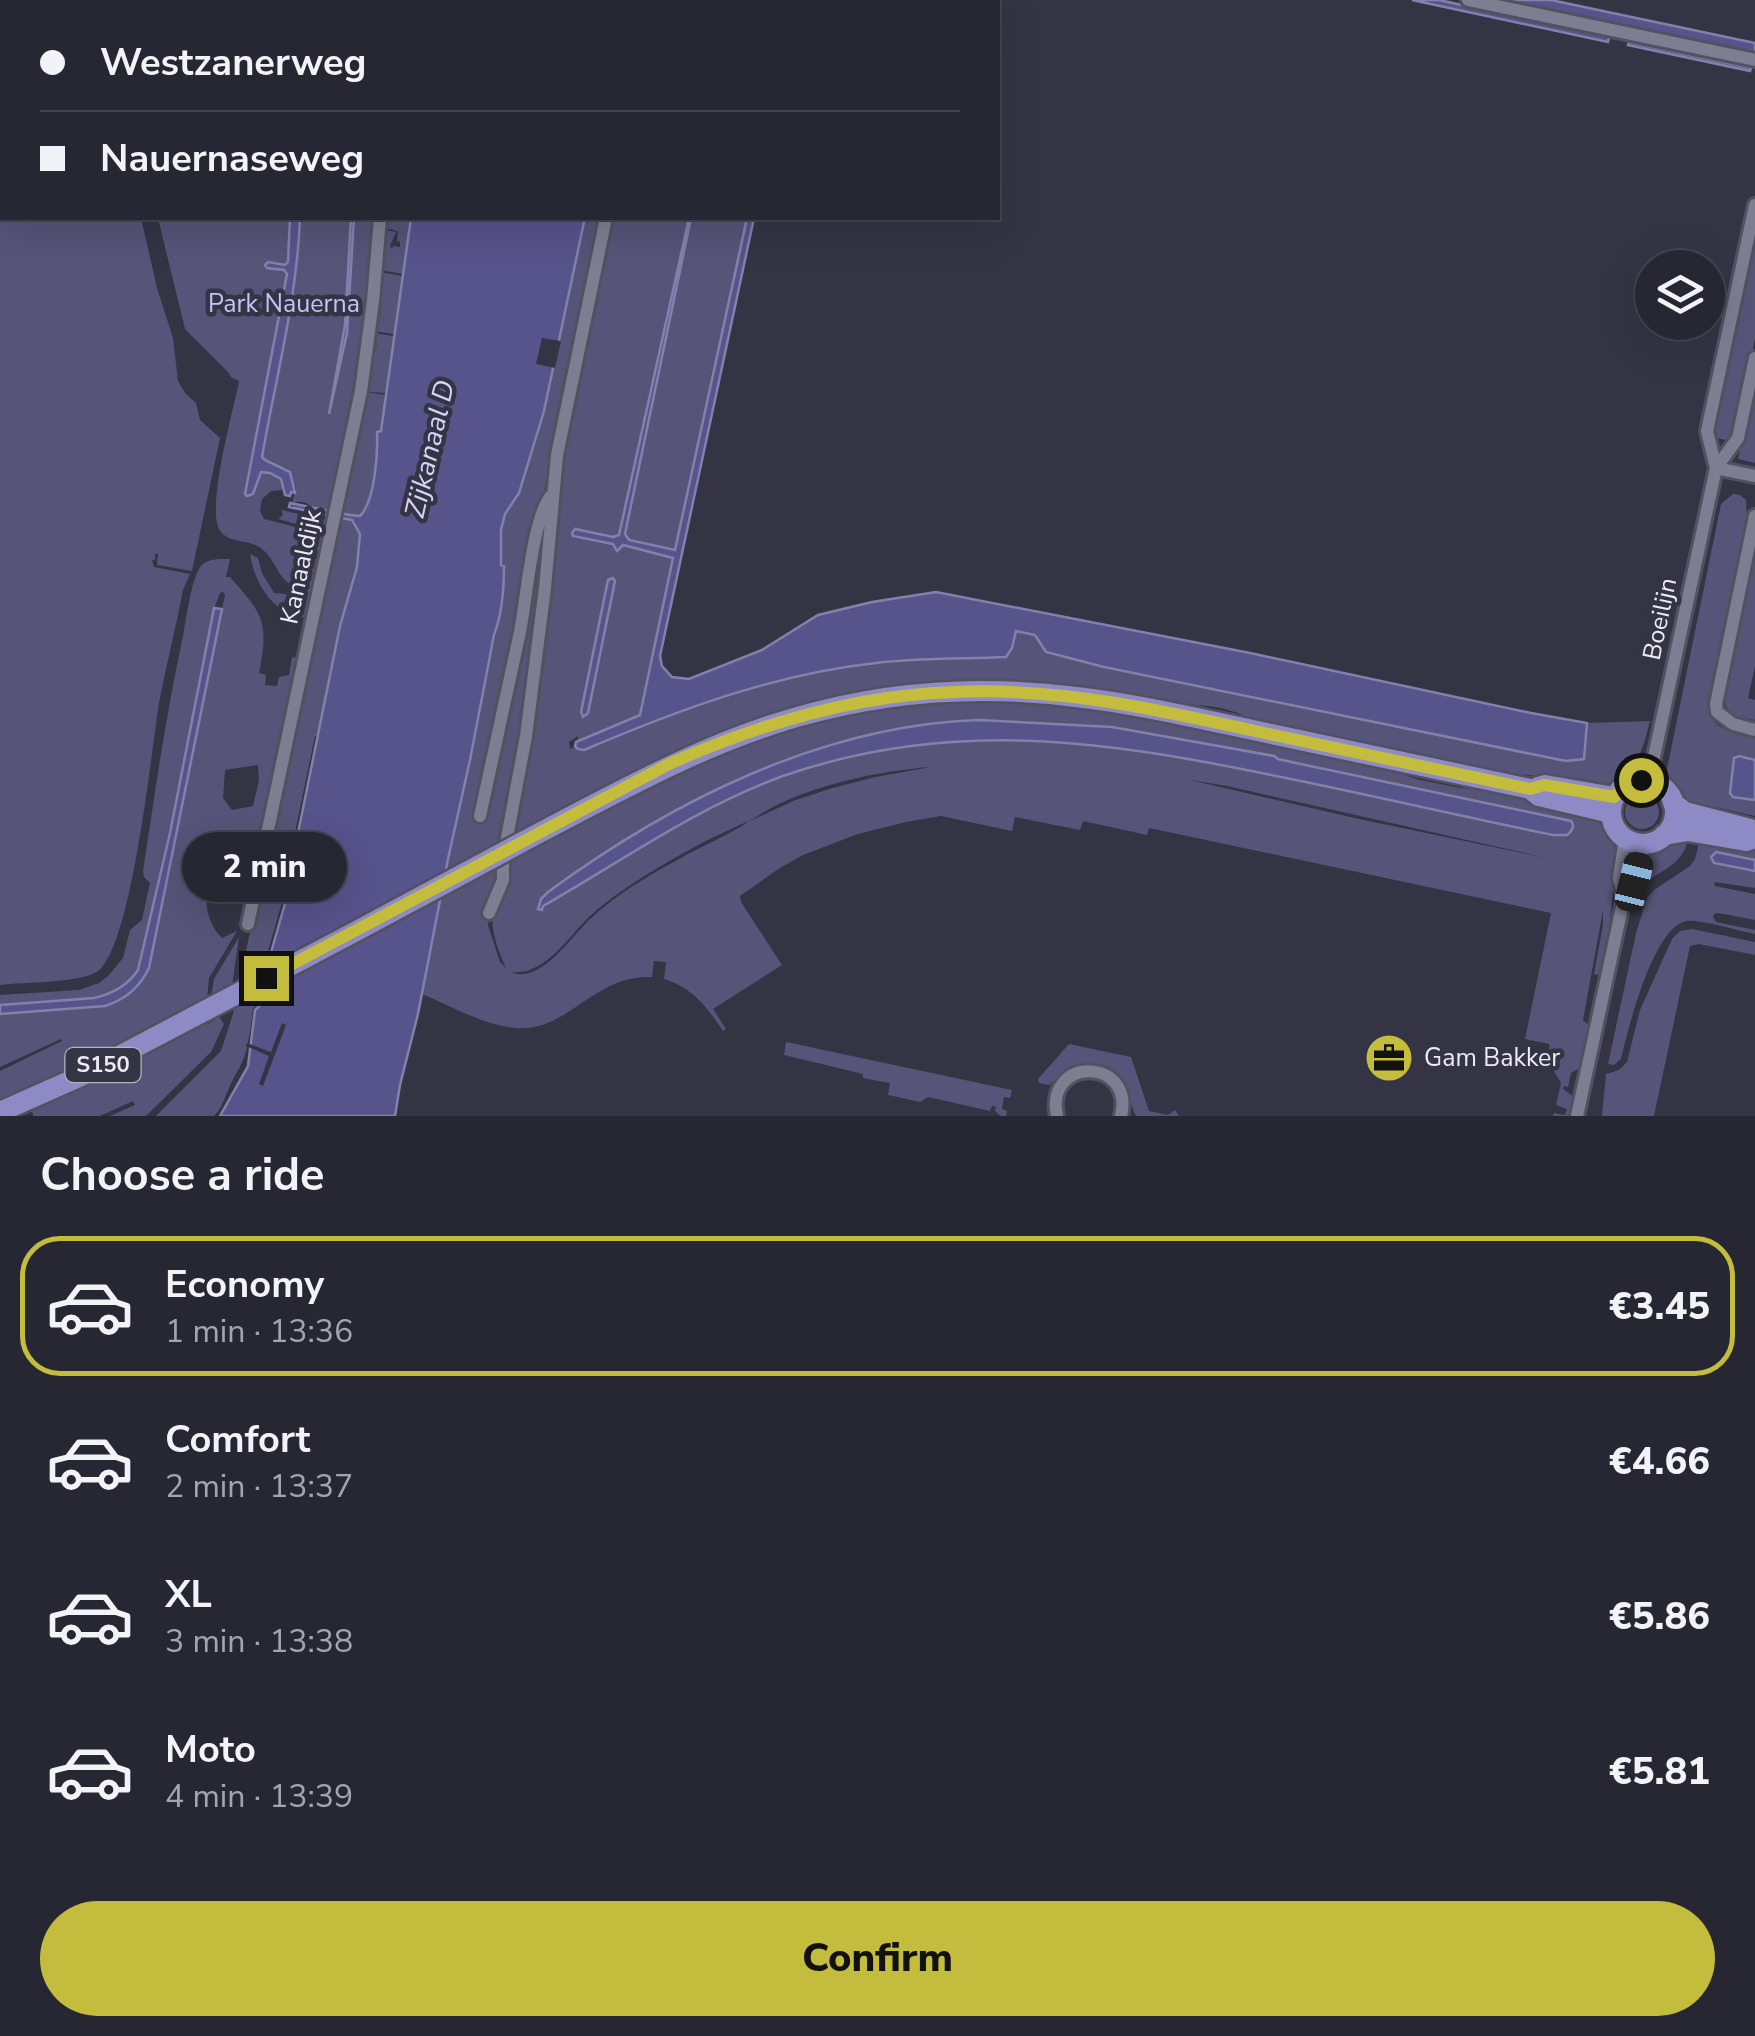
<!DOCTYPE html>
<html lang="en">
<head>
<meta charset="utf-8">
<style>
  :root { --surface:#272734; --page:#333340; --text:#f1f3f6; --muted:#a4a5ac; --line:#43444f; --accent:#c4bc3d }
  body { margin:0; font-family:"Nunito Sans",sans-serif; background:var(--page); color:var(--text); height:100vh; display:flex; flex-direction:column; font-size:38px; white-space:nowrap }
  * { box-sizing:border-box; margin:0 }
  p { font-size:32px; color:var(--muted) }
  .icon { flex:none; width:55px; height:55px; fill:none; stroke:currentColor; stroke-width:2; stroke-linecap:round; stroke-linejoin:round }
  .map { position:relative; height:1116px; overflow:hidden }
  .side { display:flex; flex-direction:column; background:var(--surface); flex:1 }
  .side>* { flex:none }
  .banner { position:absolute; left:0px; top:0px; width:1000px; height:220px; box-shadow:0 10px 40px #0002,0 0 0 2px var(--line); display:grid; align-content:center; height:220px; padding:0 40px; background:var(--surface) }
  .tools { position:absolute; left:1635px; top:250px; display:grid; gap:20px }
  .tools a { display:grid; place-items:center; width:90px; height:90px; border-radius:50%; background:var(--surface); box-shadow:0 10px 40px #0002,0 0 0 2px var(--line); font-size:50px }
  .end { position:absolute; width:45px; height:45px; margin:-22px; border:12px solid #c4bc3d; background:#111; box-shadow:0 0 0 5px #111 }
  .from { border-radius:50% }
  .bubble { position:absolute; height:70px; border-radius:35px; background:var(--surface); box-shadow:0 10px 40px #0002,0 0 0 2px var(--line); font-size:32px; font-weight:800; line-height:70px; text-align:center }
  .car { position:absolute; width:30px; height:60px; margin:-30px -15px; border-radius:12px; box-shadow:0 0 8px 2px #0007; background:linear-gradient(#222 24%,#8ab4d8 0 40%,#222 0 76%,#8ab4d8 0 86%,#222 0) }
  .banner b { display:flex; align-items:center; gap:35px; height:95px; font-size:38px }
  .banner b+b { border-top:2px solid var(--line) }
  .banner i { width:25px; height:25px; background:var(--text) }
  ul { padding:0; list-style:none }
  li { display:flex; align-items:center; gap:30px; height:140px; margin:0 20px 15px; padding:0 20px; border:5px solid transparent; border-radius:40px }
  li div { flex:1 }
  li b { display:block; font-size:38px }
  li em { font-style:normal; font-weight:800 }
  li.selected { border-color:var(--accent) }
  li>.icon { width:90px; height:90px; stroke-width:1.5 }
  h2 { padding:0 40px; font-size:45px; line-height:120px }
  .primary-button { display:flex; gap:20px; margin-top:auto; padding:20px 40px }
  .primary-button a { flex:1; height:115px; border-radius:60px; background:var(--accent); color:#111; font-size:40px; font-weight:800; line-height:115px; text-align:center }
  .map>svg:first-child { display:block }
  .green { fill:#565478; fill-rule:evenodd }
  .water { fill:#57538b; stroke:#8381ab; stroke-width:2.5 }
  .pier { fill:#343445 }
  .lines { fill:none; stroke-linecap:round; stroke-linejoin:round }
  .minor-casing { stroke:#525160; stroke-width:18 }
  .primary-casing { stroke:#525160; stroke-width:25 }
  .minor { stroke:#7e7e93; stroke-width:12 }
  .primary { stroke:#8d8ac6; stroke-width:20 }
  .primary-bridge-casing { stroke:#525160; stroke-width:25; stroke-linecap:butt }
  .primary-bridge { stroke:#8d8ac6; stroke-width:20 }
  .route { stroke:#c4bc3d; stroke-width:12 }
  .labels { text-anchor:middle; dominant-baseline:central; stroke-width:9; stroke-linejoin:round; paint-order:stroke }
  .shield { fill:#343445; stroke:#b4b4c1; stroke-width:2.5 }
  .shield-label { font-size:22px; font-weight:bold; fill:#ebebf6 }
  .park-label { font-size:25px; fill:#c4c3f6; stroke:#343445 }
  .street-label { font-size:25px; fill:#ebebf6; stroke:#343445 }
  .poi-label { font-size:25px; fill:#ebebf6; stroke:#343445; text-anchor:start }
  .water-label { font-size:28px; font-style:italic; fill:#d4d4f6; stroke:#343445 }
</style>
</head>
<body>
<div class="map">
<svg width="1755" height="1116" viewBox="0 0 1755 1116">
  <rect width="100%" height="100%" fill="#343445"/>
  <path class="green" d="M 0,0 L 91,0 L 92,2 L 2,2 L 2,218 L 141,218 L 157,288 L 173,338 L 178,381 L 185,393 L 196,403 L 200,420 L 220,438 L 192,571 L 157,565 L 158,554 L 155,554 L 155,560 L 152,560 L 154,567 L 190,574 L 183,590 C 176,628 166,665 159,703 C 151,753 132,945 98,971 C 82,983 23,982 0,985 Z
    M 107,0 L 370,0 L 371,2 L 108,2 Z
    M 158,218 L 377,218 L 363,361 L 332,518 L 310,514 L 313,510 C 310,502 300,500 292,503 L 296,489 L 287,469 L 264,460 L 262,471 C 273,474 283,477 282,490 L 271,491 L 262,499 L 260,511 L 264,519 L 320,533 L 326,545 L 326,549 L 312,553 L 301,551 L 301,556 L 311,556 L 322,564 L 310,618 C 275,617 255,586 250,554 L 258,558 L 262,573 L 274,593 L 285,594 L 296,604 L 301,601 L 301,596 C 295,588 286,583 280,574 C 274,565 271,556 262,549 C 250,539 231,544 221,532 C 204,513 234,409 239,381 L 231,377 L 228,372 L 185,329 Z
    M 388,218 L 411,218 L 403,274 L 379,270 L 384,268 L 385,230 L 396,232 L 390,246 L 392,249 L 393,246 L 400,247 L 400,242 L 397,241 L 398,232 L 407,234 L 386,228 Z
    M 583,218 L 598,218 L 596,230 L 600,231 L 553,457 L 523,570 L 521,584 L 524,585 L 477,817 L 487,818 L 489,811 L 540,545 L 545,546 L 524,729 L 503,844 L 444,876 L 500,614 L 504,584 L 501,566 L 501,530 L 505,514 L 519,493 L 544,411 L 583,229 Z
    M 610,218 L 689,218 L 619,535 L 613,537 L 575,529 L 573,536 L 613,544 L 616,550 L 621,545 L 673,557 L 640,715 L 578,742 L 578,736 L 569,742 L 570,749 L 575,747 L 584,750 C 678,710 774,673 876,663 C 919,659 963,659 1006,657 L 1012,648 L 1015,631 L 1035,635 L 1104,667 L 1566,761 L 1584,759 L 1587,723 L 1650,721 C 1644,743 1638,775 1612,783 C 1607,785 1601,784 1596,784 L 1475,768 L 1264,725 C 1236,710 1211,703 1179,706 L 884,689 L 810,703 L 666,755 L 511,836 L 558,476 Z
    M 691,218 L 747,218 L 675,550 L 629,540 L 625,534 Z
    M 1755,223 L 1755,339 L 1735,435 L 1725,440 L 1714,437 L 1712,428 Z
    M 379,272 L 403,276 L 394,334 L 373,331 L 374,317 L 380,317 L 381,309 L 375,308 Z
    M 372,333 L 394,336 L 386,393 L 369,392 L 371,381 L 366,380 L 370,352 L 375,352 L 377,342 L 372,341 Z
    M 1755,379 L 1755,463 L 1738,459 Z
    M 364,392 L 386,395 L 381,432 L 377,432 C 378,453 375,502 360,516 L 340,513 L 360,411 L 365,411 L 368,401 L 362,400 Z
    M 1733,494 L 1740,495 L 1746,500 L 1747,518 L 1708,712 C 1716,731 1736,733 1755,737 L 1755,760 L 1739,756 L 1733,758 L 1733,797 L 1755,800 L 1755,816 L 1697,803 L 1695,810 C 1680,799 1669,789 1667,769 L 1721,504 Z
    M 281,510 L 331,521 C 318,533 294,523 278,519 L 283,515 Z
    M 339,517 C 350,519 358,523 360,536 C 363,561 346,603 340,628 C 331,663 325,700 318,736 L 315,736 L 294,837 L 288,881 L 267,955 L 266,969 L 270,993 L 253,1009 C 251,1026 249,1042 244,1058 C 240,1068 233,1078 229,1088 C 224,1099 223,1106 214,1116 L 156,1116 L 221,1051 L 233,1014 L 252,922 L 256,922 L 252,920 L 267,851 L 274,852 L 275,850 L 272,849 L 276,833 L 271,831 Z
    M 1755,549 L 1755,666 L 1748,698 L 1755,700 L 1755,720 C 1741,717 1727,717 1725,701 Z
    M 219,559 L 230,559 L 226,577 L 230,577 C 264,615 269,623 259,673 L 266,675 L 265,685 L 277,686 L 279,677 L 289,675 L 292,657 L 302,659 L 257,852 C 246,858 236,856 227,861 C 198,874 202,920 222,938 L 237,931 L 209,978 L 207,999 L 203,998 L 196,1002 L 196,1004 L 80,1068 L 0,1103 L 0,1071 L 62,1041 L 61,1039 L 0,1067 L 0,1014 L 104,1006 C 124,999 140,988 149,968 L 225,595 L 223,592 L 220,593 L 214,609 L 170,833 L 138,970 C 108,1013 45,998 0,1005 L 0,995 L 79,990 L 99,983 L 108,976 L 123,958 L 130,930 L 142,920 L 150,883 L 144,877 L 143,871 C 155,792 166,714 183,636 C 186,619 191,583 199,569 C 204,561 210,560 219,559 ZM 258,765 L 259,780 L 253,806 L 232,810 L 223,798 L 225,770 Z
    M 1006,699 L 1104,709 L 1373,764 L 1416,779 L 1460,788 L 1497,790 L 1594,817 L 1608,831 L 1617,853 L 1609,930 L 1599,975 L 1594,974 L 1603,925 L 1603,910 L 1583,1020 L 1589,1025 L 1580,1068 L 1571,1073 L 1568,1087 L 1564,1086 L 1563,1089 L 1574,1097 L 1570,1116 L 1553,1116 L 1554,1113 L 1565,1115 L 1567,1109 L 1556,1105 L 1561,1083 L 1551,1066 L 1549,1044 L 1525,1039 L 1551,913 L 1149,828 L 1147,835 L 1083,821 L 1080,830 L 1015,817 L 1012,831 L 941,816 L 906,822 L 858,834 L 803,855 L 780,868 L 740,896 L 741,902 L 782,965 L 713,1009 L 726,1029 L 723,1031 C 707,1007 693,988 664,979 L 666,962 L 654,961 L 652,977 C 594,974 568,1032 517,1028 C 484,1026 452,1006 422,994 L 440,897 L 499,865 L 500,868 L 488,925 L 500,962 L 506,968 C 496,945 485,919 499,895 C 504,887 509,884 512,874 L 507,861 L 545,842 L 548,842 L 547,839 L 709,755 L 732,750 L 809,721 L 913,703 ZM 979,720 L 1112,727 L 1274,756 L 1278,759 L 1296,763 L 1571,821 L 1572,830 L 1567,835 L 1553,835 C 1489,822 1424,809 1360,794 C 1167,749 979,709 785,776 C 711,801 644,844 578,886 C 565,894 552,901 539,909 L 541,899 L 548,892 L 639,833 L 696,800 L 761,769 L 790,758 L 881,731 L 924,724 ZM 931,767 L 875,777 L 829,789 L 793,801 L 750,821 C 795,788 876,771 931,767 ZM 1190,780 L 1227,786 L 1547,858 L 1359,819 ZM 749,821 C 731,834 708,843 688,854 C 655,872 617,893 590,919 C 571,937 540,985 511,972 C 545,976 568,937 590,916 C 627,882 703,840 749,821 Z
    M1625 812a17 17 0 1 1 34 0a17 17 0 1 1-34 0Z
    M 1689,837 C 1681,873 1652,868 1636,895 C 1646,859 1649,845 1689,837 Z
    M 1699,843 L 1755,851 L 1755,860 L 1716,852 L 1712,854 L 1711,859 L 1714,863 L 1755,871 L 1755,888 L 1715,882 L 1714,884 L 1715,886 L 1755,894 L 1755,920 L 1718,913 L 1714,914 L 1713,917 L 1716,922 L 1755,930 L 1755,934 C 1739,931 1700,919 1686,921 C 1653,928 1628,1029 1621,1059 L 1614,1065 L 1608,1064 L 1636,933 L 1647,898 L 1654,890 L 1690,866 L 1695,859 Z
    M 1692,929 L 1755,942 L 1755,955 L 1699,944 L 1690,946 L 1654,1116 L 1602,1116 L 1606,1074 L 1619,1070 L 1627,1062 L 1640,1010 L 1672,939 L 1680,931 Z
    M 239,937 L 232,986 L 211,997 L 214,979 Z
    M 218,1015 L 224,1024 L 211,1052 L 146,1116 L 110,1116 L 135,1105 L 133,1101 L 100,1116 L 33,1116 L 33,1113 L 29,1111 L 10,1116 L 182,1032 L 206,1022 L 208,1024 L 215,1020 L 214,1017 Z
    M 786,1042 L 1012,1090 L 1010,1098 L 1004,1097 L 1002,1109 L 1007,1111 L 1006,1116 L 1001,1116 L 995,1111 L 996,1107 L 992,1106 L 990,1111 L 928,1097 L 920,1102 L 888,1095 L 890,1083 L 863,1078 L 863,1074 L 784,1055 Z
    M 1069,1044 L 1131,1057 L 1149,1111 L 1168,1115 L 1175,1110 L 1179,1116 L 1136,1116 C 1130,1106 1131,1095 1126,1085 C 1114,1064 1088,1057 1068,1069 C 1061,1073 1055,1080 1049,1085 L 1039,1083 L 1038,1079 Z"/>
  <path class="water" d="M 421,0 L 628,0 L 627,2 L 422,2 Z
    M 1412,0 L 1439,0 L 1609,37 L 1608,42 Z
    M 1495,0 L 1551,0 L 1755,43 L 1755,54 Z
    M 1629,42 L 1751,68 L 1750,71 L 1628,45 Z
    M 290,218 L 300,218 C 297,299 276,377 262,457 L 265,460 L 290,472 L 295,493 L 291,492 L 290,496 L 285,495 L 281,479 L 270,473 L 261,472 L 253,494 L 247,496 L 245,494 L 287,274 L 284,270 L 267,268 L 265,265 L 268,262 L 285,265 L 288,262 Z
    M 351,218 L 354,218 L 347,333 L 329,414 L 345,325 Z
    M 411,218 L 583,218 L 582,221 L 584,222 L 544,411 L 519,493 L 505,514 L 501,530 L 501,565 L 504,566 C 504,589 502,614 494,635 L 470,760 L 448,859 L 418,1014 L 400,1085 L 395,1116 L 220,1116 L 248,1066 L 255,1010 L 273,993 L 270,956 L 291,882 L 297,838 L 340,626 L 357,567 L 360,534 L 352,520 L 289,507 L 290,503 L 350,515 L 360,516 C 375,501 378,453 377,432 L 381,431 Z
    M 689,218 L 691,218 L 625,534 L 629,540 L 675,550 L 747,218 L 754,218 L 660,656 L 662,666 L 672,677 L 689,679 L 762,650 L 818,615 L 872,602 L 936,592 L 1250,653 L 1531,713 L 1587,723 L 1584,759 L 1566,761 L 1104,667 L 1046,652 L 1035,635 L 1016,631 L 1012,648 L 1006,657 C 963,659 919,658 876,663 C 774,674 678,710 584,750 L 578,749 L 575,746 L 576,742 L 640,715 L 673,558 L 623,545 L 617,551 L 613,544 L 573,536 L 572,533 L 575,529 L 613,537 L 619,535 Z
    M 613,578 L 615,581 L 588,713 L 583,717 L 581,712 L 608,580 Z
    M 214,608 L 222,609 L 149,968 C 140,987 124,1000 105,1006 L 0,1014 L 0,1005 L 94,998 C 112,994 128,985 138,970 L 170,833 Z
    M 979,720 L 1112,727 L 1274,756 L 1278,759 L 1296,763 L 1571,821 C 1575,825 1572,832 1567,835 L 1553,835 C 1464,817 1375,796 1286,778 C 1112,742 956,716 783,776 C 697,807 622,861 543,906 L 542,910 L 538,909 L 541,899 L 548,892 C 672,801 823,725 979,720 Z
    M 1739,756 L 1755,760 L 1755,800 L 1733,797 L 1730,793 L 1734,758 Z
    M 1716,852 L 1755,860 L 1755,871 L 1714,863 L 1711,857 Z"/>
  <path class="pier" d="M 542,338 L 561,341 L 555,368 L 536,364 Z
    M 282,1023 L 286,1025 L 263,1086 L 259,1084 L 269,1056 L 246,1046 L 247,1043 L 271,1052 Z"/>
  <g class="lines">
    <g class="minor-casing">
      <path id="minor" d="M 373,0 L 374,2
        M 1468,0 L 1755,60
        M 652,2 L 653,0
        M 1716,468 L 1707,431 L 1755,205
        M 1716,468 L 1755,476
        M 1755,516 L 1716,704 L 1717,712 L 1733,724 L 1755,730
        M 1649,780 L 1716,468 L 1738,438 L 1755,358
        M 480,816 C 493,755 507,694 520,632 C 526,602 533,516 551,496
        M 1624,898 L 1619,878 L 1625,838
        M 489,913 L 503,880 L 503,859 L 526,736 L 545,588 L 557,455 L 606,218
        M 248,924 L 361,391 L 373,301 L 380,218
        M 1057,1116 C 1044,1056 1135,1057 1121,1116
        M 1577,1116 L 1624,898 L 1635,882 L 1644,843"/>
    </g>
    <g class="primary-casing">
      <path id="primary" d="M1611 812a32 32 0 1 1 64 0a32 32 0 1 1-64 0Z
        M 1538,787 L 1545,785 L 1614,797
        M 1673,803 L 1685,812 L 1750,829 L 1754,833
        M 541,832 C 625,788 706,743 797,717 C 887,691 983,685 1076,697 C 1138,704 1200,719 1262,732 C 1351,751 1441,770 1530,789 L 1539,796 L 1611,813
        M 1664,835 L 1688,831 L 1746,841 L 1755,838
        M 0,1112 L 81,1076 L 347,936"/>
    </g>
    <use href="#minor" class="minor"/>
    <use href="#primary" class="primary"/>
    <g class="primary-bridge-casing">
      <path id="primary-bridge" d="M 347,936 L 541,832"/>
    </g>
    <use href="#primary-bridge" class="primary-bridge"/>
  </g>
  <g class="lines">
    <path class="route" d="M 266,978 L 669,764 C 759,724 854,695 954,692 C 1061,687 1165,711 1269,734 C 1356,753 1443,771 1530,789 L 1544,785 L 1614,797 L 1626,784 L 1641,780"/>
  </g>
  <defs>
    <g id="office-disc" transform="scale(2.5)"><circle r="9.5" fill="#c4bc3d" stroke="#343445"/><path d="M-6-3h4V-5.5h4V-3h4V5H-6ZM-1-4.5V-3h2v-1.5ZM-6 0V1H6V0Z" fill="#111"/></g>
  </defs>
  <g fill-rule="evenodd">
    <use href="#office-disc" x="1389" y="1058"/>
  </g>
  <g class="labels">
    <rect class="shield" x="65.5" y="1048" width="75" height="34" rx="8"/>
    <g class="shield-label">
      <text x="103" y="1065">S150</text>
    </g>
    <g class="park-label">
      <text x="284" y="304">Park Nauerna</text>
    </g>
    <g class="street-label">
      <text transform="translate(301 567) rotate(-78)">Kanaaldijk</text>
      <text transform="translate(1660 619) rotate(-78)">Boeilijn</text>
    </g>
    <g class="poi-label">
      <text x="1424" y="1058">Gam Bakker</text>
    </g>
    <g class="water-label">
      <text transform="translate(430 449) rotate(-77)">Zijkanaal D</text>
    </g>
  </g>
</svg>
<div class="tools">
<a><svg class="icon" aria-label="layers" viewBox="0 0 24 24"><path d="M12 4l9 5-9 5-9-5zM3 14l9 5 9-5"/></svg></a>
</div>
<i class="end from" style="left:1641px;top:780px"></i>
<i class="end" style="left:266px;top:978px"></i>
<div class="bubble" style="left:182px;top:832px;width:165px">2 min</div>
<i class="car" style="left:1634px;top:882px;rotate:14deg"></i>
<div class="banner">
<b><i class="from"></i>Westzanerweg</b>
<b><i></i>Nauernaseweg</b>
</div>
</div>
<section class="side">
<h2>Choose a ride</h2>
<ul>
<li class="selected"><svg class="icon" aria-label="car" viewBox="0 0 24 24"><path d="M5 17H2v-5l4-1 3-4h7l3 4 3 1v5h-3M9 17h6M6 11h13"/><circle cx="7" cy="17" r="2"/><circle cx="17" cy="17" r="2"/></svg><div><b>Economy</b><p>1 min · 13:36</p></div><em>€3.45</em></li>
<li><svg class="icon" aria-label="car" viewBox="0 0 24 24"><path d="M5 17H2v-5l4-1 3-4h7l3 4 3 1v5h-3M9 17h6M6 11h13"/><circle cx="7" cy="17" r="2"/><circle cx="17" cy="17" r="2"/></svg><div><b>Comfort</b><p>2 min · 13:37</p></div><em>€4.66</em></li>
<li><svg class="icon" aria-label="car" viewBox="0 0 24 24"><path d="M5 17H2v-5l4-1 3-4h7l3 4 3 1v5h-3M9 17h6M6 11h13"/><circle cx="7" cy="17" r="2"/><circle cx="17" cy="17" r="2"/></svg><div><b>XL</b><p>3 min · 13:38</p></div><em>€5.86</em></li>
<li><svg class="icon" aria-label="car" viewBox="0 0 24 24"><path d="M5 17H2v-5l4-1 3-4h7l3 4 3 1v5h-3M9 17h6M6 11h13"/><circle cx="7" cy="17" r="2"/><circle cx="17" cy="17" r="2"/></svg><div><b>Moto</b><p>4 min · 13:39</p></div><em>€5.81</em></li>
</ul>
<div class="primary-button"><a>Confirm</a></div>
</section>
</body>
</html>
